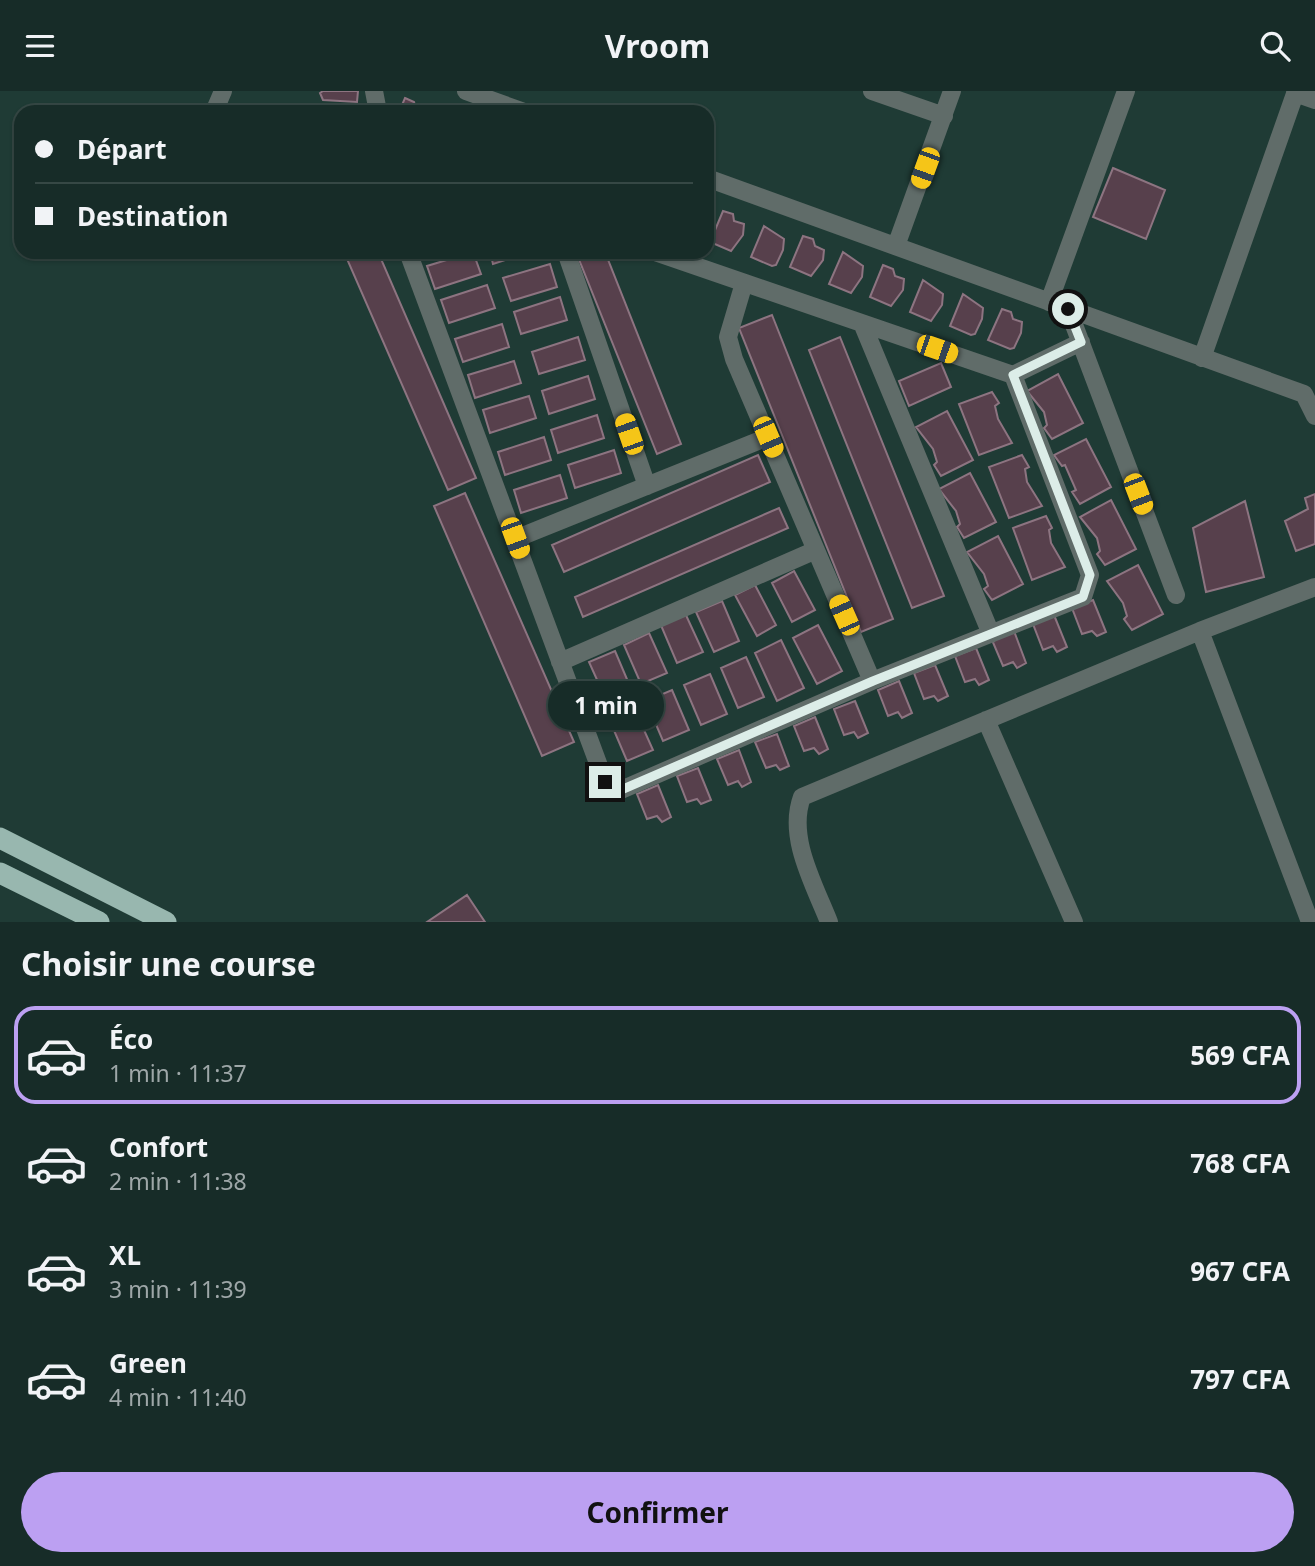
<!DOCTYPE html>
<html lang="fr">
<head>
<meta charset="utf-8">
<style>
  :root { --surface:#172c28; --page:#243834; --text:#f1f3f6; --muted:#9ea7a8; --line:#364845; --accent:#bca0f2 }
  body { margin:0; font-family:"Noto Sans",sans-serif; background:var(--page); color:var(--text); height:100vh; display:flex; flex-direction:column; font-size:26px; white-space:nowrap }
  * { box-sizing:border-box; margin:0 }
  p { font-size:23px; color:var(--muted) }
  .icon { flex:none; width:38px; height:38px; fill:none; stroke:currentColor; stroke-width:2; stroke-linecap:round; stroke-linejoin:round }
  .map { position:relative; height:831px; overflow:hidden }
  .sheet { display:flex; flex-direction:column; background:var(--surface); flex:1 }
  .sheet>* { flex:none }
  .top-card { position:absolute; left:14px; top:14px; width:700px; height:154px; border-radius:21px; box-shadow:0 2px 5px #0004,0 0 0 2px var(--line); display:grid; align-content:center; height:154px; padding:0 21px; background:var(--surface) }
  .end { position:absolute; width:32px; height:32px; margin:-16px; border:9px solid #dcede8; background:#111; box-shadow:0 0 0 4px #111 }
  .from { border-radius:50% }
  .bubble { position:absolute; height:49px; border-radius:24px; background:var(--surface); box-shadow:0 2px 5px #0004,0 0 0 2px var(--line); font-size:23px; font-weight:700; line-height:49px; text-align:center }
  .car { position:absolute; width:21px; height:42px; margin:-21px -10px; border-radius:9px; box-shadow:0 0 5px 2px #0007; background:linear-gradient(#f5c518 24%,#345 0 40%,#f5c518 0 76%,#345 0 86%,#f5c518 0) }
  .top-card b { display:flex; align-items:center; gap:24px; height:66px; font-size:26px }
  .top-card b+b { border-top:2px solid var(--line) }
  .top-card i { width:18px; height:18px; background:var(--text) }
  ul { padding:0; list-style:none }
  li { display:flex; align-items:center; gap:21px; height:98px; margin:0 14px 10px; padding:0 7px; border:4px solid transparent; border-radius:21px }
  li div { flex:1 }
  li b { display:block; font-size:26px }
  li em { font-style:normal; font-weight:700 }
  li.on { border-color:var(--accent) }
  li>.icon { width:63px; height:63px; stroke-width:1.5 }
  h2 { padding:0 21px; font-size:32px; line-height:84px }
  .button { display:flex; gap:14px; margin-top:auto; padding:14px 21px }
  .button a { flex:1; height:80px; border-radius:42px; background:var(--accent); color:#111; font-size:28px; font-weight:700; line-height:80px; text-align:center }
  header { display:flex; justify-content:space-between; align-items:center; height:91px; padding:0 21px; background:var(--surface); font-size:32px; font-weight:700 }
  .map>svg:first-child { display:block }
  .building { fill:#57404c; stroke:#8d7481; stroke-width:2 }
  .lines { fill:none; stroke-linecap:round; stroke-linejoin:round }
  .street { stroke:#606c69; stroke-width:18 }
  .highway { stroke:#98b7af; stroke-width:21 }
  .route { stroke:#dcede8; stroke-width:9 }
</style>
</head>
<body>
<header><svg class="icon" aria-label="menu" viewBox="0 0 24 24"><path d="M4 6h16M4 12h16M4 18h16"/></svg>Vroom<svg class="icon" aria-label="search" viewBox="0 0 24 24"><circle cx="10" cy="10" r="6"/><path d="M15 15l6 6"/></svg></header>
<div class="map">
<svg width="1315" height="831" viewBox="0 0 1315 831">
  <rect width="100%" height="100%" fill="#1f3b35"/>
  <path class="building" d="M 323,0 L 358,0 L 357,11 L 323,9 L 320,2 Z
    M 405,7 L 414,11 L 416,18 L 425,21 L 399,21 Z
    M 1113,77 L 1165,99 L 1146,148 L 1093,126 Z
    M 723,120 L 733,123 L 734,130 L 744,133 L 743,144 L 731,160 L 710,151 Z
    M 764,135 L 784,148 L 783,159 L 776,174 L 772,175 L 751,166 Z
    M 803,145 L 813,148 L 815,155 L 824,159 L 823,169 L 811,185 L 790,176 Z
    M 344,161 L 378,161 L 476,387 L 448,399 Z
    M 473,161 L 481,183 L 435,198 L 427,175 Z
    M 490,161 L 530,161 L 493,173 Z
    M 591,161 L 605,161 L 681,353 L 657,363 L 578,166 Z
    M 843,161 L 863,175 L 862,186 L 851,202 L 829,193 Z
    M 550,173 L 557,196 L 511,210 L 503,187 Z
    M 883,174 L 893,178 L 895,185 L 904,188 L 903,199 L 891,215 L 870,206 Z
    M 923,189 L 943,203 L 942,214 L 931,230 L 910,221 Z
    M 487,194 L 495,217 L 449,232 L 441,209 Z
    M 963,203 L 983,217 L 982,228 L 975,243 L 971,244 L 950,235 Z
    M 560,206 L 567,229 L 521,243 L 514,221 Z
    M 1002,218 L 1011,221 L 1013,228 L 1022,231 L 1021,242 L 1014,257 L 1010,258 L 988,249 Z
    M 772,224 L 893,528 L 861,541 L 739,237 Z
    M 502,233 L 509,256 L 463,271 L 455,248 Z
    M 578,246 L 585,269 L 539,283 L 532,261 Z
    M 840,246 L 944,505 L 912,517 L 809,259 Z
    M 514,270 L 521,292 L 475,307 L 468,284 Z
    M 941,272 L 951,296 L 909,315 L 899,290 Z
    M 1058,283 L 1083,332 L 1052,348 L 1044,337 L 1047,334 L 1044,321 L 1027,300 Z
    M 588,285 L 595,308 L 549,323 L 542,300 Z
    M 992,301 L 999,312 L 995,315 L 998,328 L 1012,352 L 979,364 L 959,313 Z
    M 529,305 L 536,327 L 490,342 L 483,319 Z
    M 947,320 L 973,369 L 941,385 L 934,374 L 937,371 L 933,358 L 916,336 Z
    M 597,324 L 604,347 L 558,362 L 551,339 Z
    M 544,346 L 551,369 L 505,384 L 498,361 Z
    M 1086,348 L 1111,396 L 1080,413 L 1072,401 L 1076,399 L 1065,374 L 1062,375 L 1054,364 Z
    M 614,359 L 621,382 L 575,397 L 568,374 Z
    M 758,364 L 770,391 L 564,481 L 552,454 Z
    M 1022,364 L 1029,376 L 1025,378 L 1027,391 L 1042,415 L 1009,427 L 989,376 Z
    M 970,382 L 996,431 L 964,447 L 957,436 L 960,433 L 956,420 L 939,398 Z
    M 560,384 L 567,407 L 521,422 L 514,399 Z
    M 465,402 L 574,651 L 542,665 L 434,415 Z
    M 1315,403 L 1315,453 L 1296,460 L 1285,430 L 1308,418 L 1305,407 Z
    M 1111,409 L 1136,458 L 1105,474 L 1097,463 L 1100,460 L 1097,447 L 1080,426 Z
    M 1245,410 L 1264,486 L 1206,501 L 1193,437 Z
    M 779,417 L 788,437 L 583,526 L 575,506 Z
    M 1046,425 L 1052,437 L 1049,439 L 1051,452 L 1065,476 L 1032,489 L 1013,437 Z
    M 998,445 L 1023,493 L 992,509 L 984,498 L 988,495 L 984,483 L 967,461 Z
    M 1138,474 L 1163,523 L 1132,539 L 1124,528 L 1127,525 L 1123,512 L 1107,490 Z
    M 794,480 L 815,519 L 792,531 L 772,492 Z
    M 755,494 L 776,534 L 757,545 L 735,504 Z
    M 1093,509 L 1106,541 L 1097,545 L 1092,540 L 1082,543 L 1072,517 Z
    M 722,510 L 739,550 L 714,561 L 696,521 Z
    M 685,522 L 703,561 L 677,572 L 660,532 Z
    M 1054,524 L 1067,556 L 1057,561 L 1053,555 L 1043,559 L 1033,533 Z
    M 818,534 L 842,580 L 817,593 L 793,547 Z
    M 1014,540 L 1026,572 L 1017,577 L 1013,571 L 1003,575 L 992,549 Z
    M 649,542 L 667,582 L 641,593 L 624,554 Z
    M 781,549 L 804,597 L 777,610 L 755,562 Z
    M 976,557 L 989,589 L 979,594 L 975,588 L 965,591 L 955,565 Z
    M 615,560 L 632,600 L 607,611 L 589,571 Z
    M 746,566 L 764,606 L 738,617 L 721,577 Z
    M 935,574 L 948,605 L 938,610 L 934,605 L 924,608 L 914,582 Z
    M 710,583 L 727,623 L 701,634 L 684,594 Z
    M 899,590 L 912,622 L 902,627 L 898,621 L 888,625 L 878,599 Z
    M 672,599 L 689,639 L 663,650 L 646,610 Z
    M 855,610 L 868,642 L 858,647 L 854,641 L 844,644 L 834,618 Z
    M 635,619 L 653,659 L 627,670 L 610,630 Z
    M 815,626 L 828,658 L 819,663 L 814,657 L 804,660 L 794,635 Z
    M 777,643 L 789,675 L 780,679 L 776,674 L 766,677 L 755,651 Z
    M 739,659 L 751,691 L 742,696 L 738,690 L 728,694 L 717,668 Z
    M 698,677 L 711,709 L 701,713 L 697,708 L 687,711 L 677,685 Z
    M 658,694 L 671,726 L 662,731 L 657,725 L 647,728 L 637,703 Z
    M 467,804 L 485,831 L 427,831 Z"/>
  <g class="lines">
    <path class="street" d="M 374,0 L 378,21
      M 466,0 L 524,21
      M 872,0 L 944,25
      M 1295,2 L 1315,9
      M 214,21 L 223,0
      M 707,87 L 1304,303 L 1315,325
      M 896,155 L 952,0
      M 408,161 L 605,691 L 621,699 L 872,590 L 1083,506 L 1090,484 L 1013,284
      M 566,161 L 647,395
      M 655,161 L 1013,284 L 1081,251
      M 744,192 L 728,246 L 734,268 L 872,590
      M 1049,211 L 1126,0
      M 1068,218 L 1176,504
      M 862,232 L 991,543
      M 1202,267 L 1296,0
      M 515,448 L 768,346
      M 1200,540 L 1310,831
      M 560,571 L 816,459
      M 986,629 L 1074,831
      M 829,831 C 814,793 787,746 802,706 L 1200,540 L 1315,496"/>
    <path class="highway" d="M 0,747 L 166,831
      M 0,782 L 99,831"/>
  </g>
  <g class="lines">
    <path class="route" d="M 605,691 L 621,699 L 873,590 L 1083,506 L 1090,484 L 1013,284 L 1081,251 L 1068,218"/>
  </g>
</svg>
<i class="end from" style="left:1068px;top:218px"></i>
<i class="end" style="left:605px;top:691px"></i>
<div class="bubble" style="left:548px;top:590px;width:116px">1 min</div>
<i class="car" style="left:925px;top:77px;rotate:200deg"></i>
<i class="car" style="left:937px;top:258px;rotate:109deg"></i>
<i class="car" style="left:629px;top:343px;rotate:341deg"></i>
<i class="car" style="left:768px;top:346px;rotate:157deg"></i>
<i class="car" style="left:1138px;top:403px;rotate:159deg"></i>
<i class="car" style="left:515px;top:447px;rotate:160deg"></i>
<i class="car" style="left:844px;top:524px;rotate:336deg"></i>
<div class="top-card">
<b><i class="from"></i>Départ</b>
<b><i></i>Destination</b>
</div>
</div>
<section class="sheet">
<h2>Choisir une course</h2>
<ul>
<li class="on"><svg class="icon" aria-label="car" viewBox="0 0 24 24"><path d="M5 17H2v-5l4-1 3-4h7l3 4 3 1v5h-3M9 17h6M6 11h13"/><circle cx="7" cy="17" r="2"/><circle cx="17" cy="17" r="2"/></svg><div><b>Éco</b><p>1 min · 11:37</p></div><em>569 CFA</em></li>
<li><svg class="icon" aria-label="car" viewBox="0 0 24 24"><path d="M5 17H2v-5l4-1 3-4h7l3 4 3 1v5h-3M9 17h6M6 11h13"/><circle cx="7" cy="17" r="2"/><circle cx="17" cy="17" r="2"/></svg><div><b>Confort</b><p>2 min · 11:38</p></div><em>768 CFA</em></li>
<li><svg class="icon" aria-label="car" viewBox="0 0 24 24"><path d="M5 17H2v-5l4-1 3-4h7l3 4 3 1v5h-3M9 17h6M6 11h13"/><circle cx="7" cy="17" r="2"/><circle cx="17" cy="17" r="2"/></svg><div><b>XL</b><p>3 min · 11:39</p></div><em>967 CFA</em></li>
<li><svg class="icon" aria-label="car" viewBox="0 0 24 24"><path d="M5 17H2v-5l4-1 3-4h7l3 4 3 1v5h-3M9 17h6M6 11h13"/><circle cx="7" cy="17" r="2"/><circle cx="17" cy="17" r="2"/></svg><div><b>Green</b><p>4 min · 11:40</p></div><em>797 CFA</em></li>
</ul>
<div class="button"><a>Confirmer</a></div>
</section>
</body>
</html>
